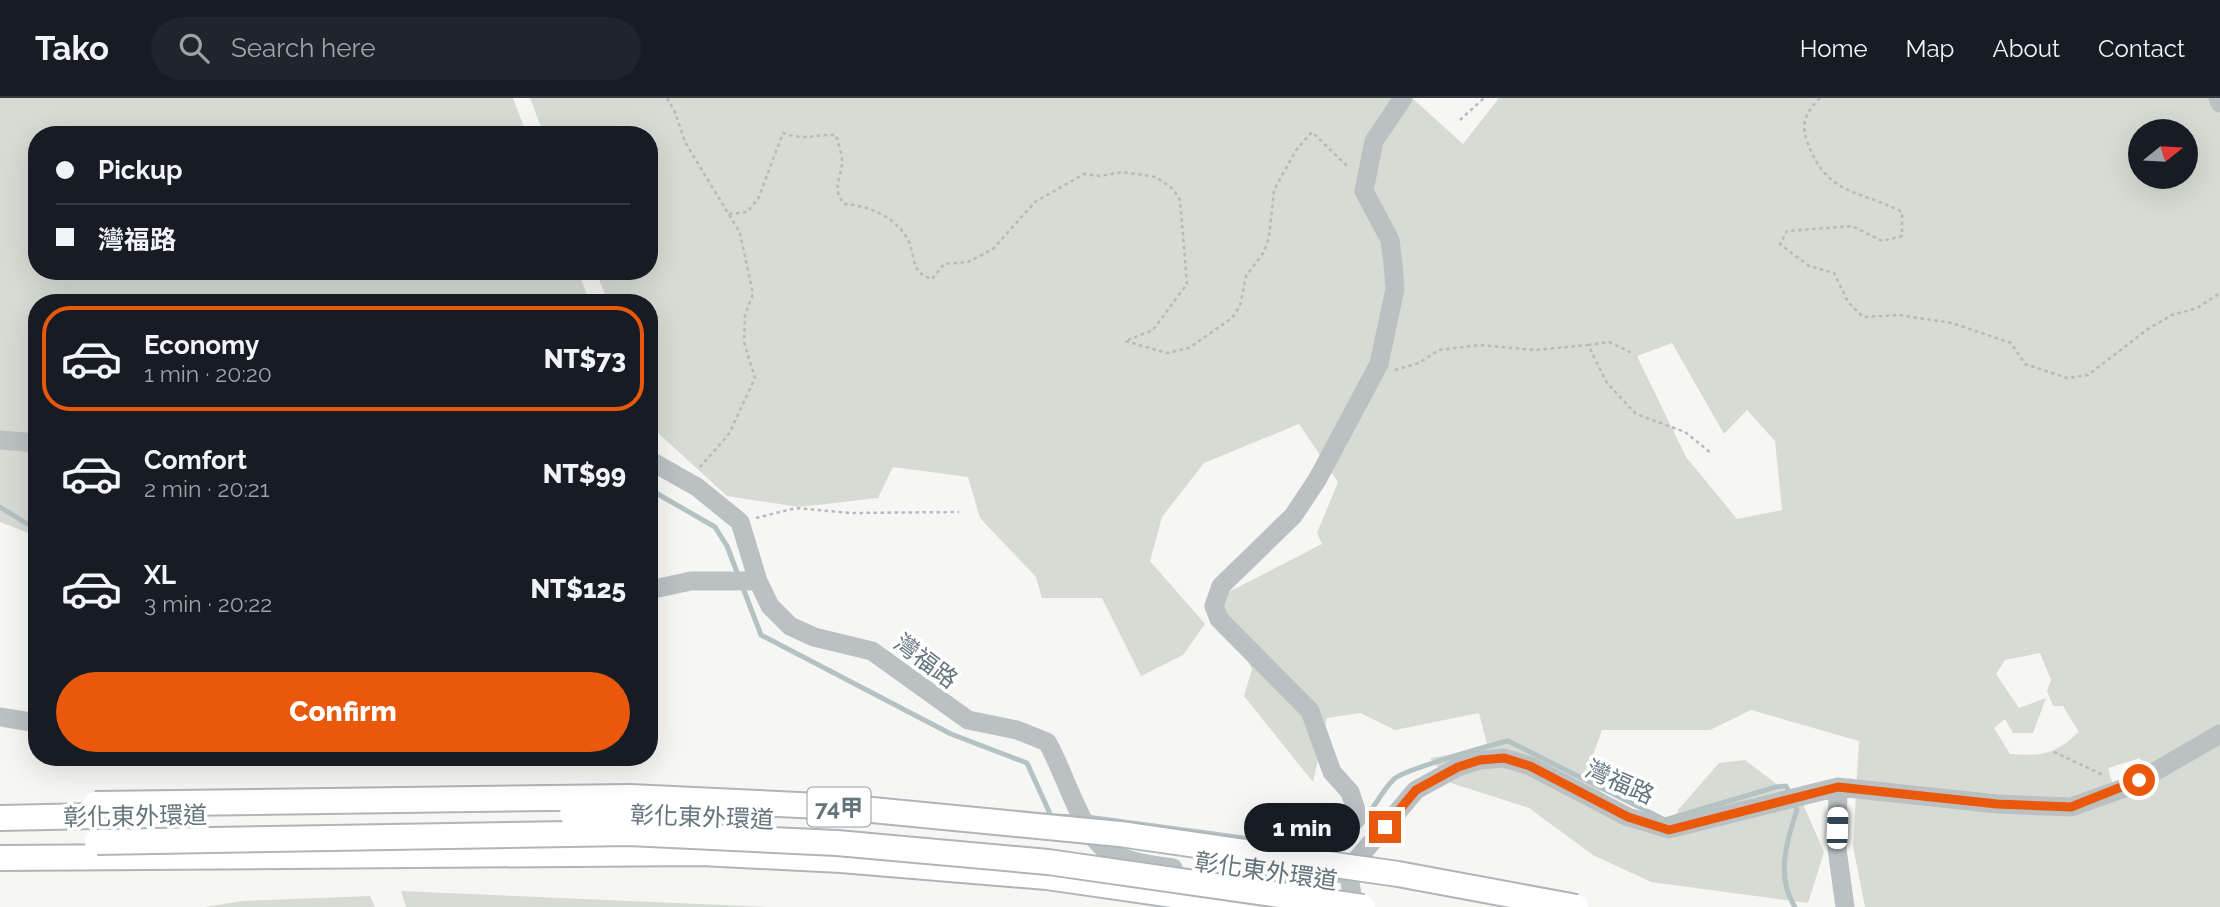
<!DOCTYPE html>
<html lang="en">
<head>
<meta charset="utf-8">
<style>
  :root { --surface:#171b24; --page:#20242c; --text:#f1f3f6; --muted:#9ea1a6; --line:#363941; --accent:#ea580c }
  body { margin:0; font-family:Raleway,"Noto Sans TC",sans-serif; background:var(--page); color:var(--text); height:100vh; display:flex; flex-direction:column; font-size:26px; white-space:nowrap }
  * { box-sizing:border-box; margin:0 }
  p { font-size:23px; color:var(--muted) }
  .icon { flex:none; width:38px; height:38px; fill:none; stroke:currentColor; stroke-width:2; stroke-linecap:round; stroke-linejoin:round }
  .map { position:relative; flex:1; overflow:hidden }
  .drawer { position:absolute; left:28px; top:196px; width:630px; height:472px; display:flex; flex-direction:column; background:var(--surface); border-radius:28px; box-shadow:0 7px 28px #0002 }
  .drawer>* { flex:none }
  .top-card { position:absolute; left:28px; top:28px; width:630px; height:154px; border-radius:28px; box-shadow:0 7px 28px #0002; display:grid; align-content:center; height:154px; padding:0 28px; background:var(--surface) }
  .needle { width:46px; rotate:72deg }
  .tools { position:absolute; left:2128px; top:21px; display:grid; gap:14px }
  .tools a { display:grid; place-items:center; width:70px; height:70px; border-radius:50%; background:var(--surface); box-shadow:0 7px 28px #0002; font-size:35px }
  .end { position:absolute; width:32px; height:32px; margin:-16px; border:9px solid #ea580c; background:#fff; box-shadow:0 0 0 4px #fff }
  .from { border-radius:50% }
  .bubble { position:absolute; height:49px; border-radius:24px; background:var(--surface); box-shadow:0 7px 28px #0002; font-size:23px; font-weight:800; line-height:49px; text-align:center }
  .car { position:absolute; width:21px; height:42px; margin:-21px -10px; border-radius:9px; box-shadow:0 0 5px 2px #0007; background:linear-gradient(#fff 24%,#345 0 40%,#fff 0 76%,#345 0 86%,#fff 0) }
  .top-card b { display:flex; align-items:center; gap:24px; height:66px; font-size:26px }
  .top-card b+b { border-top:2px solid var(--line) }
  .top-card i { width:18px; height:18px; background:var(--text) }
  ul { padding:12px 0 0; list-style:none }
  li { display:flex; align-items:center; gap:21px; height:105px; margin:0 14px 10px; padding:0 14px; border:4px solid transparent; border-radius:28px }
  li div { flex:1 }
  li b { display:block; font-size:26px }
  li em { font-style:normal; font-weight:800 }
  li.on { border-color:var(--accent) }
  li>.icon { width:63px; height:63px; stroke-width:1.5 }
  .action { display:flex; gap:14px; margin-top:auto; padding:14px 28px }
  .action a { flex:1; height:80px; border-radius:42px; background:var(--accent); color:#fff; font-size:28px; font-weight:800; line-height:80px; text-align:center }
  header { display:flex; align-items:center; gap:42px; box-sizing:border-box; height:98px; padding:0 35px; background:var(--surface); border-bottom:2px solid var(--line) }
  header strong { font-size:33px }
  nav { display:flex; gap:38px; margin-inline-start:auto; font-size:24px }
  .search { width:490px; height:63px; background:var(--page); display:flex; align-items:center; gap:18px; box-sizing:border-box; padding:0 24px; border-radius:38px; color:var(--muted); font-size:26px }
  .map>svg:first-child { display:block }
  .green { fill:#d7dbd3; fill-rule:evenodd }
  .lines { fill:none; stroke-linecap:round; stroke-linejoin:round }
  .stream { stroke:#b4c2c4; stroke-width:5 }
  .major-casing { stroke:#afb5b8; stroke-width:28 }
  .path { stroke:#b6babc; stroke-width:2.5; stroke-dasharray:3.5 3.5; stroke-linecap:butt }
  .minor { stroke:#bbc1c3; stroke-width:19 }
  .major { stroke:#fff; stroke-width:24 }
  .major-bridge-casing { stroke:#afb5b8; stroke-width:28; stroke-linecap:butt }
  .major-bridge { stroke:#fff; stroke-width:24 }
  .route { stroke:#ea580c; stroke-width:9 }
  .labels { text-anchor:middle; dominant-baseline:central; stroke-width:7; stroke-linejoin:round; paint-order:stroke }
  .shield { fill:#fff; stroke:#929ea3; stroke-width:2 }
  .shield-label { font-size:23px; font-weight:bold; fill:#64757c }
  .street-label { font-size:24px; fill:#64757c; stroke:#fff }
</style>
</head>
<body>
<header>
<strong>Tako</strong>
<div class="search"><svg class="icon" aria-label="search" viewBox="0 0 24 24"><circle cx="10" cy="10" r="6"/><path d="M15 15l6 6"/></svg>Search here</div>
<nav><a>Home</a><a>Map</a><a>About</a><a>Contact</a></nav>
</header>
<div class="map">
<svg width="2220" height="809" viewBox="0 0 2220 809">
  <rect width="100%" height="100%" fill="#f6f6f4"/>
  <path class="green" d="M 0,0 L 513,0 L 527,37 L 37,37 L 37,173 L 578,173 L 590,205 L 37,205 L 37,438 L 0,424 Z
    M 530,0 L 1412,0 L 1463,46 L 1499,0 L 2220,0 L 2220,809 L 1865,809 L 1853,748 L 1859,643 L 1751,612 L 1710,632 L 1602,632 L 1587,674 L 1625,728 L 1673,741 L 1678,712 L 1719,665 L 1745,662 L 1803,706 L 1824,754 L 1808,805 L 1651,784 L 1593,757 L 1529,710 L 1451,685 L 1430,660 L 1488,650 L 1479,615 L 1395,632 L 1360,615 L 1327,620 L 1313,684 L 1244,598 L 1252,571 L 1213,502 L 1322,446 L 1317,435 L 1338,384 L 1299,326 L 1204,365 L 1162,419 L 1150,463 L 1205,526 L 1183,557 L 1141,578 L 1102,500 L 1042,500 L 1036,479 L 980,420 L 968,379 L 893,369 L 878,400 L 799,409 L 727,398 L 657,334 L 649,314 L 649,205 L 608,205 L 596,173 L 649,173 L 649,37 L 544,37 ZM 2140,33 L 2186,33 L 2186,79 L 2140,79 ZM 1672,245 L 1724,336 L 1747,312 L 1775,343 L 1782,412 L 1737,421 L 1686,359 L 1637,258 ZM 2040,555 L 2051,582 L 2047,593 L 2053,608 L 2063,608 L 2079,634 C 2053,657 2044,658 2010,656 L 1994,630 L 2005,621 L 2013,635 L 2033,635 L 2046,600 L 2019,610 L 1996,576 L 2005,562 ZM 2140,660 L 2146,683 L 2114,691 L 2108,670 Z
    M 401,793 L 767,809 L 406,809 Z
    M 370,798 L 375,809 L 205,809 L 243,803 Z"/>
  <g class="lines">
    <path class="stream" d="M 649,391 L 715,429 L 727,448 L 761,537 L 951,636 L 1027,665 L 1051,718 L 1077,719
      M 0,409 L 37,432
      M 1794,706 L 1797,712 C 1786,744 1776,780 1795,809
      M 1087,719 L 1296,747
      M 1330,744 C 1366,738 1371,704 1394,681 C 1403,672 1491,647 1508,643 L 1665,722 L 1776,689 L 1786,688 L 1790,697"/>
    <g class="major-casing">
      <path id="major" d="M 0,720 L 95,718
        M 0,760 L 702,755 L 841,762 L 1047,779 L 1256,809"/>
    </g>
    <path class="path" d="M 667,0 L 675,14 L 685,44 L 740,135 L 753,196 L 745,217 L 744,244 L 755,280 L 729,336 L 700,369
      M 1820,0 C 1807,13 1800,25 1807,43 C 1826,98 1858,91 1902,114 L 1902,138 L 1882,143 L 1852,128 L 1787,133 L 1780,146 L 1809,168 L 1834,175 L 1848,204 L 1863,219 L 1899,217 L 1952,225 L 2011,245 L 2025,266 L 2067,280 L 2088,277 L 2148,231 L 2172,217 L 2197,210 L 2220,195
      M 1460,22 L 1484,0
      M 729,116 L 747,114 L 758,101 L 783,35 C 807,43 813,36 836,37 C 838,45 843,58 842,66 C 840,84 832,90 844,106 C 869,107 901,121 910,147 C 916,165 912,174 932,181 L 944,166 L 968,164 L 993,151 L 1035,104 L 1084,76 L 1100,78 L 1123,74 L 1156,79 L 1173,91 L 1180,102 L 1187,186 L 1153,232 L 1125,243 L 1167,255 L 1189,250 L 1232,220 L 1240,208 L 1246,178 L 1264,154 L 1269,139 L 1274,92 L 1296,52 L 1312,34 L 1349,70
      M 1588,247 L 1609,244 L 1634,256
      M 1395,272 L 1419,265 L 1439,252 L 1479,247 L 1535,252 L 1588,247 L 1607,285 L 1636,316 L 1685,334 L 1711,355
      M 756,420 L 796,410 L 850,415 L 959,414
      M 2054,654 L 2105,678"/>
    <path class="minor" d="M 2218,0 L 2220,5
      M 0,342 L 37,345
      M 649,362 L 697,389 L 740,424 L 758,483
      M 649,492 L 691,483 L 758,483 L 770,508 L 790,528 L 814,539 L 872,553 L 968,622 L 1017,632 L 1047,644 C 1064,672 1082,739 1109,754 C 1128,764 1152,767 1173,770
      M 0,619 L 37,625
      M 1838,689 L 1837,751 L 1845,809
      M 1294,769 L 1297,752 L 1341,729 L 1357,715 L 1350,694 L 1332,674 L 1310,613 L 1219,521 L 1214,508 L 1221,488 L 1293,418 L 1317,382 L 1379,266 L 1395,191 L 1393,166 L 1390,142 L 1364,93 L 1374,43 L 1403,0
      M 1348,772 L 1354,809
      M 1245,780 L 1298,787 L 1348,772 L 1416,692 L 1458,669 L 1480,662 L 1504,660 L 1530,668 L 1628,719 L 1669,731 L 1838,689 L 1997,706 L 2071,709 L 2130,688 L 2220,636"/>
    <use href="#major" class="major"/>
    <g class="major-bridge-casing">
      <path id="major-bridge" d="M 95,706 L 630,699 L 841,709 L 1120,736 L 1398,776 L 1576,809
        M 572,716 L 676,717
        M 97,744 L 629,735 L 837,745 L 1048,764 L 1363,809"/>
    </g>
    <use href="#major-bridge" class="major-bridge"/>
  </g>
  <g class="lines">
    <path class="route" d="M 1385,729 L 1416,692 L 1458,669 L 1480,662 L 1504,660 L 1530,668 L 1628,719 L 1669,732 L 1838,689 L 1997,706 L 2071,709 L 2139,682"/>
  </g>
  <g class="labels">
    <rect class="shield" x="807.5" y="689.5" width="63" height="39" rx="5"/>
    <g class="shield-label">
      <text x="839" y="709">74甲</text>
    </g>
    <g class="street-label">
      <text transform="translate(926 563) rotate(37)">灣福路</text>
      <text transform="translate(1620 684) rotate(24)">灣福路</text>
      <text transform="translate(135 718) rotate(-1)">彰化東外環道</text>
      <text transform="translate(702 719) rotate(2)">彰化東外環道</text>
      <text transform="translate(1266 773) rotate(8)">彰化東外環道</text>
    </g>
  </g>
</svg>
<div class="tools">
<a><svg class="needle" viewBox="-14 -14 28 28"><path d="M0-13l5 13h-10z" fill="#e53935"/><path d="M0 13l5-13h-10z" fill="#9ea1a6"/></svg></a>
</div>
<i class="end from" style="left:2139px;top:682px"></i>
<i class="end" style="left:1385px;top:729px"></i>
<div class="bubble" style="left:1244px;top:705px;width:116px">1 min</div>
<i class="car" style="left:1837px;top:730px;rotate:2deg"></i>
<div class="top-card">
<b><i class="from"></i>Pickup</b>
<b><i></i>灣福路</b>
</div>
<section class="drawer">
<ul>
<li class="on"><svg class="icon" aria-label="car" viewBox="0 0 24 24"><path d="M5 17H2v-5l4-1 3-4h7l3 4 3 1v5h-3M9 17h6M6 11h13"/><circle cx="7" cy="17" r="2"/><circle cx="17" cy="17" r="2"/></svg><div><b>Economy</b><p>1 min · 20:20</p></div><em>NT$73</em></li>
<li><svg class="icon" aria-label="car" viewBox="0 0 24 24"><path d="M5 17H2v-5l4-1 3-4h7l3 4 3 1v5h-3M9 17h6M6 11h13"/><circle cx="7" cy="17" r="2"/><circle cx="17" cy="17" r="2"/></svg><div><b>Comfort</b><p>2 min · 20:21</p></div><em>NT$99</em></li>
<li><svg class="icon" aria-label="car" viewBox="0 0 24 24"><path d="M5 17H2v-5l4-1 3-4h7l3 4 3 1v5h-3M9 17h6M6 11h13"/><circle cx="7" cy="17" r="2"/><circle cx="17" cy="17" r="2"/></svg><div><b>XL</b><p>3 min · 20:22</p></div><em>NT$125</em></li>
</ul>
<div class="action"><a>Confirm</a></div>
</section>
</div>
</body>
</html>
